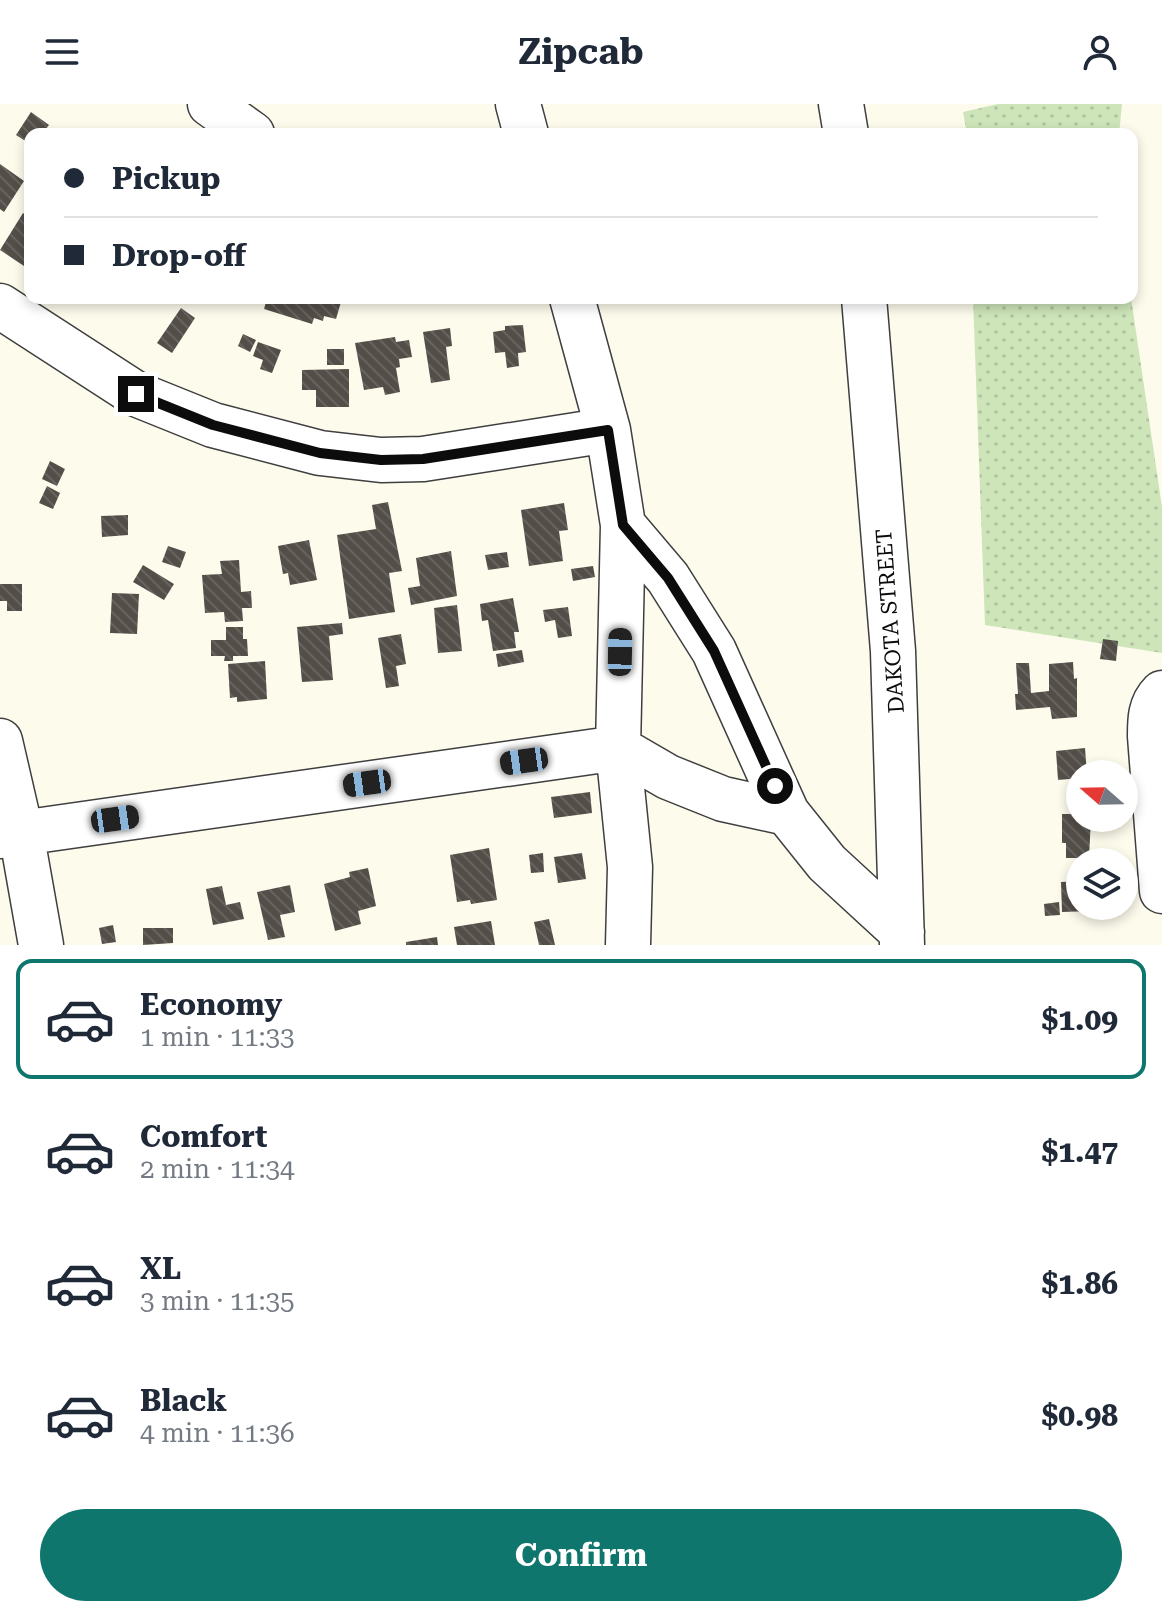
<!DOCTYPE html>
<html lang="en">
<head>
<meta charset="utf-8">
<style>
  :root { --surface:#fff; --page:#f2f2f3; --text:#1f2937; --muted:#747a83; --line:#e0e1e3; --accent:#0f766e }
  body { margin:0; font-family:"Roboto Serif",serif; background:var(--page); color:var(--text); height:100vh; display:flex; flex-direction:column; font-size:30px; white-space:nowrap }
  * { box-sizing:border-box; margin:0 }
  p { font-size:26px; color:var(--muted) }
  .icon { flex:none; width:44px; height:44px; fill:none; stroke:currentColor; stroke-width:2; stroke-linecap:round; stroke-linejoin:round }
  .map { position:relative; height:841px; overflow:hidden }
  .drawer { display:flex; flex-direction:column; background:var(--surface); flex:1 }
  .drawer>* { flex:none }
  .guide { position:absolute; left:24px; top:24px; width:1114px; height:176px; border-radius:16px; box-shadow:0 4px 12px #0003; display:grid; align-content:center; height:176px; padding:0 40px; background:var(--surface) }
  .needle { width:52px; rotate:290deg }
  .fabs { position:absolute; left:1066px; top:656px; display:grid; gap:16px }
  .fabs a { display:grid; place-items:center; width:72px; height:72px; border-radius:50%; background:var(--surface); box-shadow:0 4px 12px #0003; font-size:40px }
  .end { position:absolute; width:36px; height:36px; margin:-18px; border:10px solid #0c0c0c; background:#fff; box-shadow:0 0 0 4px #fff }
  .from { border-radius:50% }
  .car { position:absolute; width:24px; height:48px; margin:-24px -12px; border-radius:10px; box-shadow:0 0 6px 2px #0007; background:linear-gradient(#222 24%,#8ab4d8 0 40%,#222 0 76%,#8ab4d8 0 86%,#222 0) }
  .guide b { display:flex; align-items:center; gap:28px; height:76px; font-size:30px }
  .guide b+b { border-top:2px solid var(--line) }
  .guide i { width:20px; height:20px; background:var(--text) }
  ul { padding:14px 0 0; list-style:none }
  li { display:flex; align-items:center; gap:24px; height:120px; margin:0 16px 12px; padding:0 24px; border:4px solid transparent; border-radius:16px }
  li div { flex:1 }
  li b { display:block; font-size:30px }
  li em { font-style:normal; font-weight:700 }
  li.current { border-color:var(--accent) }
  li>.icon { width:72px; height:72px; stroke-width:1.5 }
  .button { display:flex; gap:16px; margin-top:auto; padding:16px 40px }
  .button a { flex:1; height:92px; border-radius:48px; background:var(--accent); color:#fff; font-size:32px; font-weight:700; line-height:92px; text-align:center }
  header { display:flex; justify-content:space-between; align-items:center; height:104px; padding:0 40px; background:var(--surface); font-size:36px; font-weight:700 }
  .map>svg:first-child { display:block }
  .park { fill:url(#park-dots) }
  .building { fill:url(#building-back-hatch) }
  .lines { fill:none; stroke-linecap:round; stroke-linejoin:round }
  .minor-casing { stroke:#3f3f3f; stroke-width:47 }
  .minor { stroke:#fff; stroke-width:44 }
  .route { stroke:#0c0c0c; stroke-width:10 }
  .labels { text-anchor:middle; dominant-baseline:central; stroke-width:8; stroke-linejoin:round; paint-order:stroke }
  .street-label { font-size:22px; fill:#0c0c0c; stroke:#fff }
</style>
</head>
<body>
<header><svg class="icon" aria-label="menu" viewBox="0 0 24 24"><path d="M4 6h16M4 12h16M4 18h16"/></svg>Zipcab<svg class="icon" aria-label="person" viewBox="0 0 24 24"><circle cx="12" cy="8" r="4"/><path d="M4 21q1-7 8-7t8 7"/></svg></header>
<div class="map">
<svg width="1162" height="841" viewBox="0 0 1162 841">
  <defs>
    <pattern id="park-dots" width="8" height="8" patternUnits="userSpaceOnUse" patternTransform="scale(2)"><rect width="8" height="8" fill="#cde5b9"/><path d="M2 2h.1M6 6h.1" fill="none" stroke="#afc39e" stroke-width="1.8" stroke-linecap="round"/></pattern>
    <pattern id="building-back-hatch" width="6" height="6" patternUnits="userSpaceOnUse" patternTransform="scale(2)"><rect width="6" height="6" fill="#544e49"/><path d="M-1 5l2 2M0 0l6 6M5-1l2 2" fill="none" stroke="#68635f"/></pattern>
  </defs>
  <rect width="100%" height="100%" fill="#fdfbec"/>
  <path class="park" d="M 998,0 L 1122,0 L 1119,30 L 967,30 L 963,8 Z
    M 973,194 L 1131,194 L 1162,403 L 1162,549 L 985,521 Z"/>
  <path class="building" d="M 31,8 L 49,21 L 42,30 L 30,30 L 30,40 L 16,31 Z
    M 0,60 L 24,77 L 4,108 L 0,105 Z
    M 23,109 L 30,114 L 30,166 L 0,146 Z
    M 267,194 L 329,194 L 341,198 L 336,215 L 324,212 L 323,217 L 314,214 L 312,220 L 264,205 Z
    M 181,204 L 195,214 L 172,249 L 157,239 Z
    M 523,221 L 526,248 L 518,249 L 519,262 L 507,264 L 505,248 L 495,249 L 493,228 L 505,226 L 505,222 Z
    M 450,224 L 452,242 L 446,243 L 450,276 L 431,279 L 423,228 Z
    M 243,230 L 256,236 L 250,248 L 238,242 Z
    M 395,233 L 396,238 L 409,236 L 412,253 L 399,255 L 400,263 L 396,264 L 400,288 L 385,291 L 383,283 L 364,286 L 355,239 Z
    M 258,238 L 281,246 L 272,269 L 260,265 L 263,256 L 253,252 Z
    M 327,245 L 344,245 L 344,261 L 327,261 Z
    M 349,265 L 349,303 L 316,303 L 316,286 L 302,286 L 302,266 Z
    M 50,357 L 65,365 L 57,382 L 42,375 Z
    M 47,382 L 60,389 L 53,405 L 39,399 Z
    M 388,398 L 402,467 L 389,469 L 395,508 L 349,515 L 337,431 L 376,425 L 372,401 Z
    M 564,399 L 568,426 L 559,427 L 563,457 L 529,462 L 521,406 Z
    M 128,411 L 128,431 L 102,433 L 101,412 Z
    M 309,436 L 317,476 L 290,481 L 288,469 L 283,470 L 278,442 Z
    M 168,442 L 186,448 L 180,464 L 162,458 Z
    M 451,447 L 457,492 L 411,501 L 408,484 L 420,482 L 416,454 Z
    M 507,448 L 509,463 L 488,466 L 485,451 Z
    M 239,456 L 241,488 L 251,487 L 252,504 L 242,504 L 243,517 L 225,518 L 224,508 L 205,509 L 202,471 L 222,470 L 220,457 Z
    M 143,461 L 174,480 L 164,496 L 133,478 Z
    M 593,462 L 595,473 L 573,477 L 571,465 Z
    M 0,480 L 22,480 L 22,507 L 7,507 L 7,497 L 0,497 Z
    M 112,489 L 139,490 L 137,530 L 110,529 Z
    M 513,494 L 519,528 L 514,528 L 516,544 L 493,547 L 488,516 L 482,517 L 480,500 Z
    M 457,501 L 462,547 L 438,549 L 434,504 Z
    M 568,503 L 572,532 L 558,534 L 555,516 L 545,518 L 543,506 Z
    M 342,519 L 343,530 L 329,532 L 333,576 L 302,578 L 297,523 Z
    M 226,523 L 243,523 L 243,535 L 247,535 L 248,552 L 233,552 L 233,557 L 224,557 L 225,552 L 211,552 L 211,536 L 226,536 Z
    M 401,530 L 406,560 L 396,562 L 399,582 L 386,584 L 378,534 Z
    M 1103,535 L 1118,537 L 1116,557 L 1100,555 Z
    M 522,546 L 524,558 L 498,563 L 496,550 Z
    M 265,557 L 267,595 L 237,598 L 237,593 L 230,594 L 228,560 Z
    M 1073,558 L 1074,575 L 1077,574 L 1077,613 L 1052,615 L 1050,603 L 1016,606 L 1015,590 L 1018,590 L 1016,559 L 1029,559 L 1031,589 L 1049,587 L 1049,560 Z
    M 1085,644 L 1087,670 L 1080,670 L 1080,674 L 1058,676 L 1056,647 Z
    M 590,688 L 592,709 L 554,714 L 551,693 Z
    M 1062,710 L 1080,710 L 1080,714 L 1091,714 L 1089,754 L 1066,754 L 1066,739 L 1062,739 Z
    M 489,744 L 497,796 L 471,800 L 470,796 L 457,798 L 450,751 Z
    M 543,749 L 544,768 L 531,769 L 529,751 Z
    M 582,749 L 586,775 L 558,779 L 554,753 Z
    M 368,764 L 376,802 L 358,807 L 361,820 L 335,827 L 324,780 L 350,773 L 349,768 Z
    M 1080,777 L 1080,802 L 1091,802 L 1091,807 L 1062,808 L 1061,778 Z
    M 290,781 L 295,808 L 280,811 L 285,833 L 268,836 L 257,788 Z
    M 222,782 L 226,801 L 240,798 L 244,815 L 213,821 L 206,785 Z
    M 1059,798 L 1060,811 L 1045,812 L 1044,800 Z
    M 549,815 L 555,841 L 539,841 L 534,818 Z
    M 491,817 L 495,841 L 457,841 L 454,823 Z
    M 113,821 L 116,838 L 102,840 L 99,824 Z
    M 143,824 L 173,824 L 173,839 L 143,841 Z
    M 437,833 L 438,841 L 406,841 L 406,838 Z"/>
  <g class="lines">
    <g class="minor-casing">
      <path id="minor" d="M 210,0 L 252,30
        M 518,0 L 526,30
        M 841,0 L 846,30
        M 572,194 L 608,326 L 623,421 L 618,644 L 630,763 L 628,841
        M 864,194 L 893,547 L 902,841
        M 0,202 L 136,290 L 213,321 L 320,349 L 381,356 L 423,355 L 608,326
        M 623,421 L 668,474 L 714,547 L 787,709 L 827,759 L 902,828
        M 1162,589 C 1150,601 1150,616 1150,632 L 1162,787
        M 0,637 L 21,728 L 41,841
        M 0,732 L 618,644 L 668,673 L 723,695 L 787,709"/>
    </g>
    <use href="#minor" class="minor"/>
  </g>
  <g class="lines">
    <path class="route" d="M 136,290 L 213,321 L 320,349 L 381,356 L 423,355 L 608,326 L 623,421 L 668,474 L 714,547 L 775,682"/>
  </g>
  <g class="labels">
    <g class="street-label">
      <text transform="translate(890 517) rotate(-94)">DAKOTA STREET</text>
    </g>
  </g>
</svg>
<div class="fabs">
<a><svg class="needle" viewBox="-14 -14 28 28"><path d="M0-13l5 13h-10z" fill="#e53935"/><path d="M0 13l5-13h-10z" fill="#747a83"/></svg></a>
<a><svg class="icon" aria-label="layers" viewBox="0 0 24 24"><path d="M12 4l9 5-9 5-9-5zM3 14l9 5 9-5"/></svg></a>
</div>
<i class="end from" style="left:775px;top:682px"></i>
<i class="end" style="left:136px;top:290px"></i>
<i class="car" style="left:620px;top:548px;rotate:1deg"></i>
<i class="car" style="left:524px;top:657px;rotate:262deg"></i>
<i class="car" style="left:367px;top:679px;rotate:262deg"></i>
<i class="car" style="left:115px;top:715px;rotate:82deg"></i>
<div class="guide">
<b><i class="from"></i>Pickup</b>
<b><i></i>Drop-off</b>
</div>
</div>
<section class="drawer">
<ul>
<li class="current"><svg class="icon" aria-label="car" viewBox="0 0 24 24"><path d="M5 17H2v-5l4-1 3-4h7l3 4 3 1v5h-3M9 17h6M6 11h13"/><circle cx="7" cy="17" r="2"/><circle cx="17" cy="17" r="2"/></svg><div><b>Economy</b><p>1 min · 11:33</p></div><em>$1.09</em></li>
<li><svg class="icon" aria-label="car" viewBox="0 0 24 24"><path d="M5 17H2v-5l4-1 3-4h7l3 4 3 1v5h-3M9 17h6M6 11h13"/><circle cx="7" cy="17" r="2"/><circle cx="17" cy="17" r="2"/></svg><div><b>Comfort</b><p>2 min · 11:34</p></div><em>$1.47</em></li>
<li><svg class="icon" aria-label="car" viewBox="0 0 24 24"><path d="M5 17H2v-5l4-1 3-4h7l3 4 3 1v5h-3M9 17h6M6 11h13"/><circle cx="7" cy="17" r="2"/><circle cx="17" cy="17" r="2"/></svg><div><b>XL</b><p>3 min · 11:35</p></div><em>$1.86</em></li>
<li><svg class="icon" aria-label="car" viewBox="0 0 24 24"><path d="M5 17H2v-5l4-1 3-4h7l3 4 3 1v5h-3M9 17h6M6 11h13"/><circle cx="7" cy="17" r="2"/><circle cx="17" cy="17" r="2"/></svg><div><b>Black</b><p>4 min · 11:36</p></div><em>$0.98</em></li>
</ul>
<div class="button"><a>Confirm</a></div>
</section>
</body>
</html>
